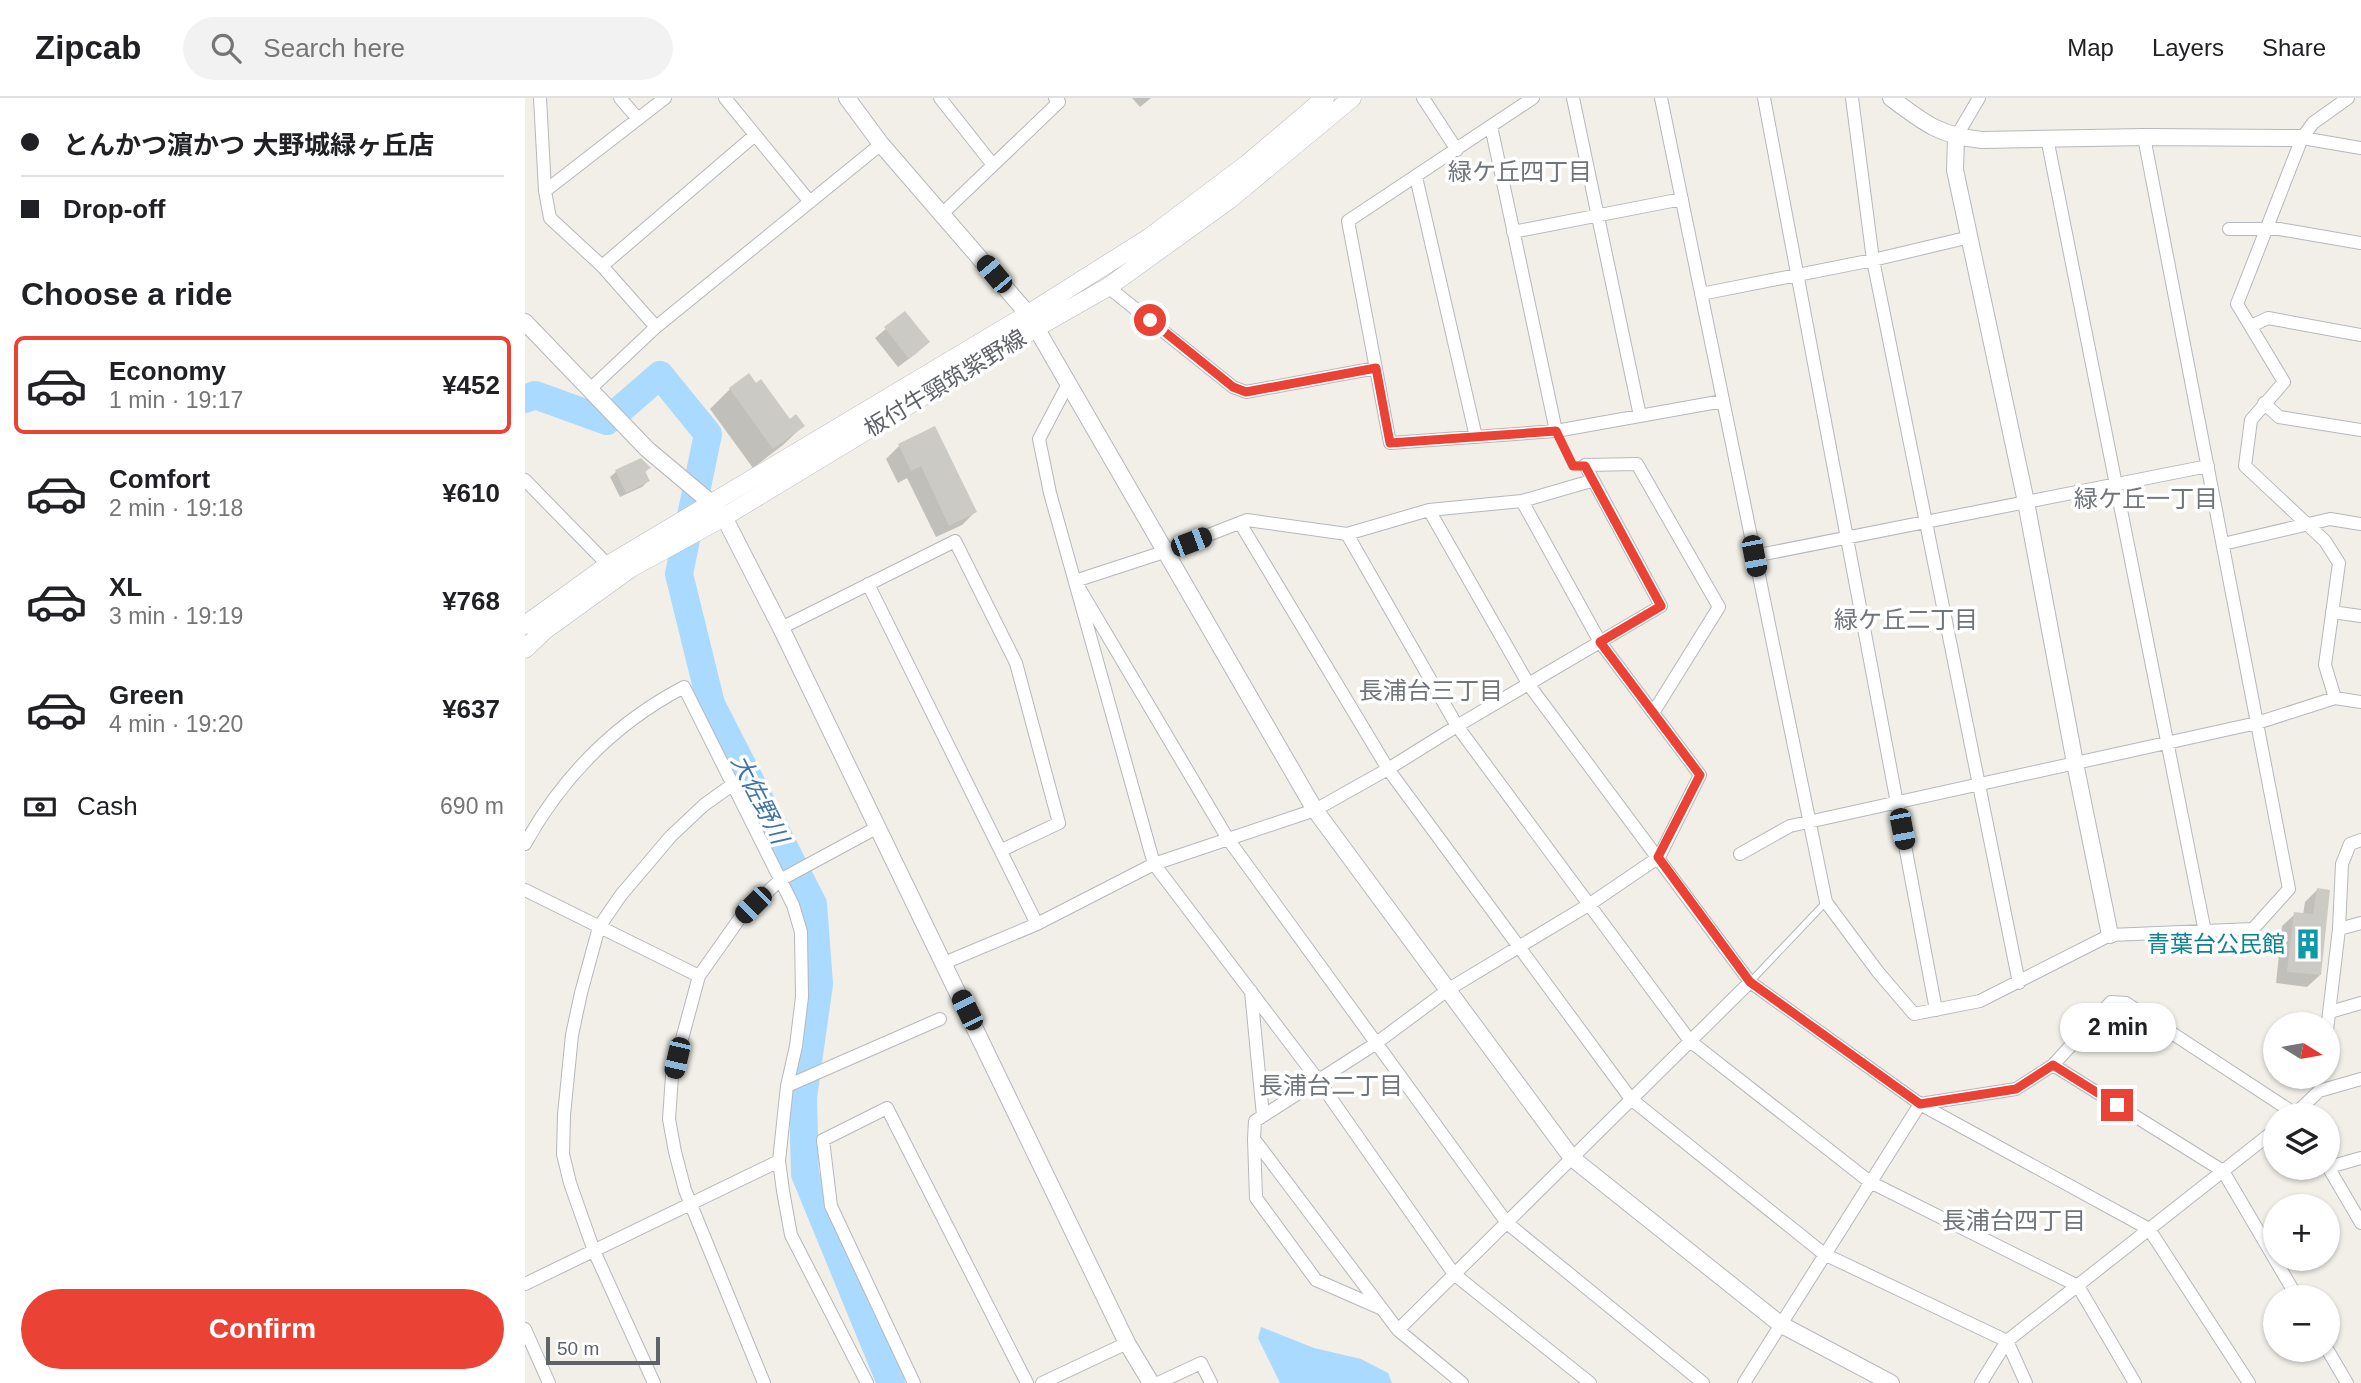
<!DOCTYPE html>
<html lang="en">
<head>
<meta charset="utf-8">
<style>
  :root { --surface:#fff; --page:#f2f2f2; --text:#202124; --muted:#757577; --line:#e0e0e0; --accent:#ea4335 }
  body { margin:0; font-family:Arial,"Noto Sans JP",sans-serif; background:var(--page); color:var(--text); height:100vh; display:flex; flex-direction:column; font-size:26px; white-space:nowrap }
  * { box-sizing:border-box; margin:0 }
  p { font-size:23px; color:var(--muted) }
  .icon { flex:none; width:38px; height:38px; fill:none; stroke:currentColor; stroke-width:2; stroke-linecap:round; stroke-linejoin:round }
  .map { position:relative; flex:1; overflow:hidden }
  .sheet { display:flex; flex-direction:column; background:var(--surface); width:525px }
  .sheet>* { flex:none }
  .banner { display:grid; align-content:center; height:154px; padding:0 21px; background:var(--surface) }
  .needle { width:46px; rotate:101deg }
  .buttons { position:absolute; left:1738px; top:914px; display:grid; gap:14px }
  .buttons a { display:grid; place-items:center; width:77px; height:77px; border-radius:50%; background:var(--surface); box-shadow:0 2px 5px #0004; font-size:35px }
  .scale { position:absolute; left:21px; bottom:18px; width:114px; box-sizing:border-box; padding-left:7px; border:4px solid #5f6368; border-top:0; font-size:19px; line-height:24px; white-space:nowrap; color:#5f6368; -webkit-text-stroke:5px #fff; paint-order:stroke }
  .end { position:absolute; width:32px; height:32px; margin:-16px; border:9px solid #ea4335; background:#fff; box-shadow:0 0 0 4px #fff }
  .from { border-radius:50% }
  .bubble { position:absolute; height:49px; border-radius:24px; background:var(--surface); box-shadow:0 2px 5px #0004; font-size:23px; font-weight:600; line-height:49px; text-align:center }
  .car { position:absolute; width:21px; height:42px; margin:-21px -10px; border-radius:9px; box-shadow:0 0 5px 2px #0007; background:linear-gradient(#222 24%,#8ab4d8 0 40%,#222 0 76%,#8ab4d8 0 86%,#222 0) }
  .banner b { display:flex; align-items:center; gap:24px; height:66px; font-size:26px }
  .banner b+b { border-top:2px solid var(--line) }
  .banner i { width:18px; height:18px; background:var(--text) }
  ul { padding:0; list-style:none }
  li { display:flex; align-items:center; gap:21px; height:98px; margin:0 14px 10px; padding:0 7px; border:4px solid transparent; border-radius:10px }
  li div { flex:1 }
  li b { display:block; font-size:26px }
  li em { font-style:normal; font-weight:600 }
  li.on { border-color:var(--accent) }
  li>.icon { width:63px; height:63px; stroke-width:1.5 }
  h2 { padding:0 21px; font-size:32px; line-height:84px }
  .pay { display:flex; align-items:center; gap:18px; height:77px; padding:0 21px; font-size:26px }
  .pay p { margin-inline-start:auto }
  .cta { display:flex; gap:14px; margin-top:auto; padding:14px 21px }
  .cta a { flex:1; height:80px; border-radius:42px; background:var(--accent); color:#fff; font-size:28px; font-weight:600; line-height:80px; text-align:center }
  header { display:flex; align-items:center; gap:42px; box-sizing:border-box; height:98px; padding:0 35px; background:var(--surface); border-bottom:2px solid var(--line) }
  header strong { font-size:33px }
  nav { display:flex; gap:38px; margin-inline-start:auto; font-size:24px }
  .search { width:490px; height:63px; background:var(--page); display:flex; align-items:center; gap:18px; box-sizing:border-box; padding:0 24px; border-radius:38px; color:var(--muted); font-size:26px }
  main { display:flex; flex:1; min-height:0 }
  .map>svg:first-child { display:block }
  .water { fill:#aadaff }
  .shadow { fill:#0003 }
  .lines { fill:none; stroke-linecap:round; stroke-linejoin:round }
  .river { stroke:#aadaff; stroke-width:28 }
  .building { fill:#cccac5 }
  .service-casing { stroke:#b5b8bc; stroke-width:8 }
  .minor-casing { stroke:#b5b8bc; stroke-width:14 }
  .tertiary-casing { stroke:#b5b8bc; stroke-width:18 }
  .secondary-casing { stroke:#b6babf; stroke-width:19 }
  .service { stroke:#fff; stroke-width:6 }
  .minor { stroke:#fff; stroke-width:12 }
  .tertiary { stroke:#fff; stroke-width:16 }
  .secondary { stroke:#fff; stroke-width:18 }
  .route { stroke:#ea4335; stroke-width:9 }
  .labels { text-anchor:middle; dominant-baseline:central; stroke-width:7; stroke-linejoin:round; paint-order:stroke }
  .street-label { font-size:23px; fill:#5f6368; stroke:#fff }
  .culture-label { font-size:23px; fill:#0d838f; stroke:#fff; text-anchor:end }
  .neighbourhood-label { font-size:24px; fill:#70757a; stroke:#fff }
  .water-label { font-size:24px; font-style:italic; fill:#4174aa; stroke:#fff }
</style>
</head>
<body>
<header>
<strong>Zipcab</strong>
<div class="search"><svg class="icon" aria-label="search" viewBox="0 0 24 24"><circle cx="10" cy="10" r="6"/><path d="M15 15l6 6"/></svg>Search here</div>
<nav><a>Map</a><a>Layers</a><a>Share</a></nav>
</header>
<main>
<section class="sheet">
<div class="banner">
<b><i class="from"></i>とんかつ濵かつ 大野城緑ヶ丘店</b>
<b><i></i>Drop-off</b>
</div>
<h2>Choose a ride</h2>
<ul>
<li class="on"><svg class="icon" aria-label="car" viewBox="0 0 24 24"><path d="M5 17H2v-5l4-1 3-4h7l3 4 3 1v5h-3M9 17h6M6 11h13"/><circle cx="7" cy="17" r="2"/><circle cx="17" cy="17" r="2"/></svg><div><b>Economy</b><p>1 min · 19:17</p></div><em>¥452</em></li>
<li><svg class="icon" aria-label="car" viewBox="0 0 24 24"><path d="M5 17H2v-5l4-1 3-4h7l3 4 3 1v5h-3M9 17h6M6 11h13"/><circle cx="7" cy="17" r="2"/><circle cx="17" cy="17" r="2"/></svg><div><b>Comfort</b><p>2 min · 19:18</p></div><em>¥610</em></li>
<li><svg class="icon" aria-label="car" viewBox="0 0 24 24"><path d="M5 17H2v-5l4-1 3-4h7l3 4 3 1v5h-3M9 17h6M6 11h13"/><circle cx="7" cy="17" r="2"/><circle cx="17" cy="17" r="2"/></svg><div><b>XL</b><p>3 min · 19:19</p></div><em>¥768</em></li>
<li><svg class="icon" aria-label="car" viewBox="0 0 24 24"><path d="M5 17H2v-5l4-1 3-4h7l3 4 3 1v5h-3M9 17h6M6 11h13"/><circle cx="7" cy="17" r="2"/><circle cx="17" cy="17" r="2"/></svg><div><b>Green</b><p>4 min · 19:20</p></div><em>¥637</em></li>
</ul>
<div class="pay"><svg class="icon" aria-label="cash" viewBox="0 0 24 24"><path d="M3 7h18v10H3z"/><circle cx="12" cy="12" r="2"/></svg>Cash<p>690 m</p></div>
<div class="cta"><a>Confirm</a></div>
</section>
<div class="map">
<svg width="1836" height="1285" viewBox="0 0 1836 1285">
  <rect width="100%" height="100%" fill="#f1efe8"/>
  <path class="water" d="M 736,1229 L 789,1250 L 836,1261 L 863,1275 L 867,1285 L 755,1285 L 733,1240 Z"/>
  <path class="shadow" d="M 607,0 L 626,0 L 615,9 Z
    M 380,215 L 393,254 L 373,269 L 350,240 Z
    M 223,277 L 265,323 L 278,328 L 258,347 L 228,370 L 185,311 L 205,291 Z
    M 374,348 L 450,414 L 437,427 L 411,439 L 382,380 L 373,385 L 361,361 Z
    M 124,370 L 119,375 L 123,383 L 117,389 L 95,399 L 85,379 L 92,373 Z
    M 1792,792 L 1795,877 L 1782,889 L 1751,885 L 1757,828 L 1770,816 L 1778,817 L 1780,804 Z"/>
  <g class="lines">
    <path class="river" d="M 0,301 L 10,297 L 82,323 L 135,277 L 183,336 L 154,476 L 186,606 L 288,806 L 294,886 L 278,999 L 280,1076 L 366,1285"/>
  </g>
  <path class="building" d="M 380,213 L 405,244 L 384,261 L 359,229 Z
    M 224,275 L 231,285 L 236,281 L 265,321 L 271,316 L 280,328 L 248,351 L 204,290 Z
    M 410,328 L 452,414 L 424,428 L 396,368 L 386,373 L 373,346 Z
    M 116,360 L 126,370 L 120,373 L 125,383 L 101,395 L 90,372 Z
    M 1792,790 L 1805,792 L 1796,877 L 1762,874 L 1769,814 L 1788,816 Z"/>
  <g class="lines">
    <g class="service-casing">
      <path id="service" d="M 1031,333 L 1048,368 L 1060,367
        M 1225,884 L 1301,804"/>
    </g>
    <g class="minor-casing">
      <path id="minor" d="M 15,0 L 20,93 L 25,120 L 77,168 L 131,229
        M 95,0 L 113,21
        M 200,0 L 285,104
        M 415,0 L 468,67
        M 898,0 L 932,52
        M 1008,0 L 823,123 L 865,345 L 1031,333 L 1198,303
        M 1048,0 L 1115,318
        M 1136,0 L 1301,804 L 1353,874 L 1389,916 L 1455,903 L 1585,837 L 1728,831 L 1764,791 L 1619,39
        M 1239,0 L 1411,912
        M 1327,0 L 1348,162 L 1494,885
        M 966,28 L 1031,333
        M 1431,39 L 1454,0
        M 1522,40 L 1680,834
        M 1777,40 L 1836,50
        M 891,79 L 951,339
        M 20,93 L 140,0
        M 418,115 L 534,4 L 530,0
        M 1704,131 L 1754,131 L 1836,145
        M 988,134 L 1157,101
        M 77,168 L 230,37
        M 583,189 L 708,289 L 721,294 L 851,270
        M 1176,196 L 1348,162 L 1445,139
        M 1726,228 L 1743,220 L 1836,237
        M 544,284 L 514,341 L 525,395 L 629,766 L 793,982 L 929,1176 L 1065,1285
        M 64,292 L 131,229 L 356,46
        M 1739,305 L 1754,319 L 1836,332
        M 0,382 L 83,467
        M 1066,383 L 997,403 L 904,412 L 822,436 L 722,422 L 642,453 L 550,483 L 703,741 L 982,1125 L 1178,1285
        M 904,412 L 1004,587 L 1225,884 L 1395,1006 L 1624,1131 L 1724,1285
        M 715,425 L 863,671 L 1106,1001 L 1299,1156 L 1482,1243 L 1501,1285
        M 822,436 L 932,628 L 1165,943 L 1345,1084 L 1553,1188 L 1610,1285
        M 1698,446 L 1805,421 L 1836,426
        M 1229,458 L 1683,368
        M 343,486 L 512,826
        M 1807,514 L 1836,518
        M 256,530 L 430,443 L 491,565 L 534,725 L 477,752
        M 1810,600 L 1800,567 L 1814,465 L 1800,443 L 1720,368 L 1726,322 L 1759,284 L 1712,206 L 1777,40 L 1788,25 L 1823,0
        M 0,746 C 38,678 90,625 159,589 L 268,807 L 276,834 L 277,899 L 271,948 L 262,988 L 254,1063 L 258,1093 L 266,1137 L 342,1285
        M 1215,756 L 1265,728 L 1732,625 L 1810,600 L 1836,604
        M 0,792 L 174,878
        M 1814,831 L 1836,825
        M 419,865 L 512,826 L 629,766 L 790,712 L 863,671 L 932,628 L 1136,508 L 1060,367 L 1112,366 L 1194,509 L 1128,615
        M 726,893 L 738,1018
        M 1805,914 L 1836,905
        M 1802,932 L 1814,831 L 1817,766 L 1825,746 L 1836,742
        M 1528,967 L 1698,1073 L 1772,1199
        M 262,988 L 415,921
        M 1769,1017 L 1794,993 L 1836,981
        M 729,1041 L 731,1100 L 791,1182 L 855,1210
        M 1802,1067 L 1836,1125
        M 1804,1069 L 1836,1060
        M 0,1186 L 254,1063
        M 0,1231 L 24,1285
        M 873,1232 L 1225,884
        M 1802,1251 L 1822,1285
        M 129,1285 L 69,1153 L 45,1085 L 38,1056 L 39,1017 L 47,937 L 56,895 L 74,829 L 96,797 L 146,738 L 179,707 L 207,687
        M 239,1285 L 160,1092 L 150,1054 L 144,1021 L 147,978 L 174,878 L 215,820 L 255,782 L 353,729
        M 389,1285 L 306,1108 L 298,1042 L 362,1010 L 502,1285
        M 517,1285 L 602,1245
        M 633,1285 L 676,1265 L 686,1285
        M 937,1285 L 873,1232 L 729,1041 L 730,1023 L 850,946 L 924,891 L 1065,806 L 1134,759 L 1175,677 L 1075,544 L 997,403
        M 1219,1285 L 1395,1006 L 1491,991 L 1528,967 L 1586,904 L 1601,905 L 1772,1017
        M 1456,1285 L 1482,1243 L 1750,1032"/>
    </g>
    <g class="tertiary-casing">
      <path id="tertiary" d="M 322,0 L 356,46 L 503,216 L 790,712 L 1047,1060 L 1255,1226 L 1366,1285
        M 1366,0 C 1399,25 1415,38 1457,42 L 1619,39 L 1777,40
        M 1431,39 L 1430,72 L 1501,404 L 1550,665 L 1585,837
        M 0,224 L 122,351 L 185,404 L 199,419 L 256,530 L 602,1245 L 626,1285"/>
    </g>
    <g class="secondary-casing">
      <path id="secondary" d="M 0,527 L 83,467 L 503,216 L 625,139 L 722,66 L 800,0
        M 0,551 L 20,532 L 106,470 L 199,419 L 511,230 L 583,189 L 704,102 L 827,0"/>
    </g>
    <use href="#service" class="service"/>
    <use href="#minor" class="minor"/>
    <use href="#tertiary" class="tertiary"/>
    <use href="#secondary" class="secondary"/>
  </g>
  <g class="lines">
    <path class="route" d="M 625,222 L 708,289 L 721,294 L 851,270 L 865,345 L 1031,333 L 1048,368 L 1060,368 L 1136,508 L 1075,544 L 1175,677 L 1133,759 L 1225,884 L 1395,1006 L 1491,991 L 1528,967 L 1592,1007"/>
  </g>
  <defs>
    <g id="building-bare" transform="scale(2.415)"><path d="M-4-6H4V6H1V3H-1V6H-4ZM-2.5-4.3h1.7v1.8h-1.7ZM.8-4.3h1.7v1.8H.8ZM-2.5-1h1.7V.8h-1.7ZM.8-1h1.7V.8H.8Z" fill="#0f9aa8" stroke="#fff" stroke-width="2.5" paint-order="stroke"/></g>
  </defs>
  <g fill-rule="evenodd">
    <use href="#building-bare" x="1783" y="846"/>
  </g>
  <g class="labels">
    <g class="street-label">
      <text transform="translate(420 285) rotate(-31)">板付牛頸筑紫野線</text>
    </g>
    <g class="culture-label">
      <text x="1760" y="846">青葉台公民館</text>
    </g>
    <g class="neighbourhood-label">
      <text x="995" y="73">緑ケ丘四丁目</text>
      <text x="1621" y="400">緑ケ丘一丁目</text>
      <text x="1381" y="521">緑ケ丘二丁目</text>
      <text x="906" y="592">長浦台三丁目</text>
      <text x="806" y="987">長浦台二丁目</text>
      <text x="1489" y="1122">長浦台四丁目</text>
    </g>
    <g class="water-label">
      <text transform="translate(235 701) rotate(63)">大佐野川</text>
    </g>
  </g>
</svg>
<div class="buttons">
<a><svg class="needle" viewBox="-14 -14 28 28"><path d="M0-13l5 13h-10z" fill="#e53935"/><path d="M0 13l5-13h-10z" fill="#757577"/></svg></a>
<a><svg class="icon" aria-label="layers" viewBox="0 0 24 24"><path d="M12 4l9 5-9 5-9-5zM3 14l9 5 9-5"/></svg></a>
<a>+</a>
<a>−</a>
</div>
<div class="scale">50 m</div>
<i class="end from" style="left:625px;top:222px"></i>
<i class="end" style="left:1592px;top:1007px"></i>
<div class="bubble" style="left:1535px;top:905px;width:116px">2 min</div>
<i class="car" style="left:469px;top:176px;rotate:320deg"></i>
<i class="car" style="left:666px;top:444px;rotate:69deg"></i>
<i class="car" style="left:1229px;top:458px;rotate:169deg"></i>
<i class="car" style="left:1377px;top:731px;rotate:169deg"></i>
<i class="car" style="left:228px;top:807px;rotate:225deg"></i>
<i class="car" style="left:442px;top:912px;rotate:334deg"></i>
<i class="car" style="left:152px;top:960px;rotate:193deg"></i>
</div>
</main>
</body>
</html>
